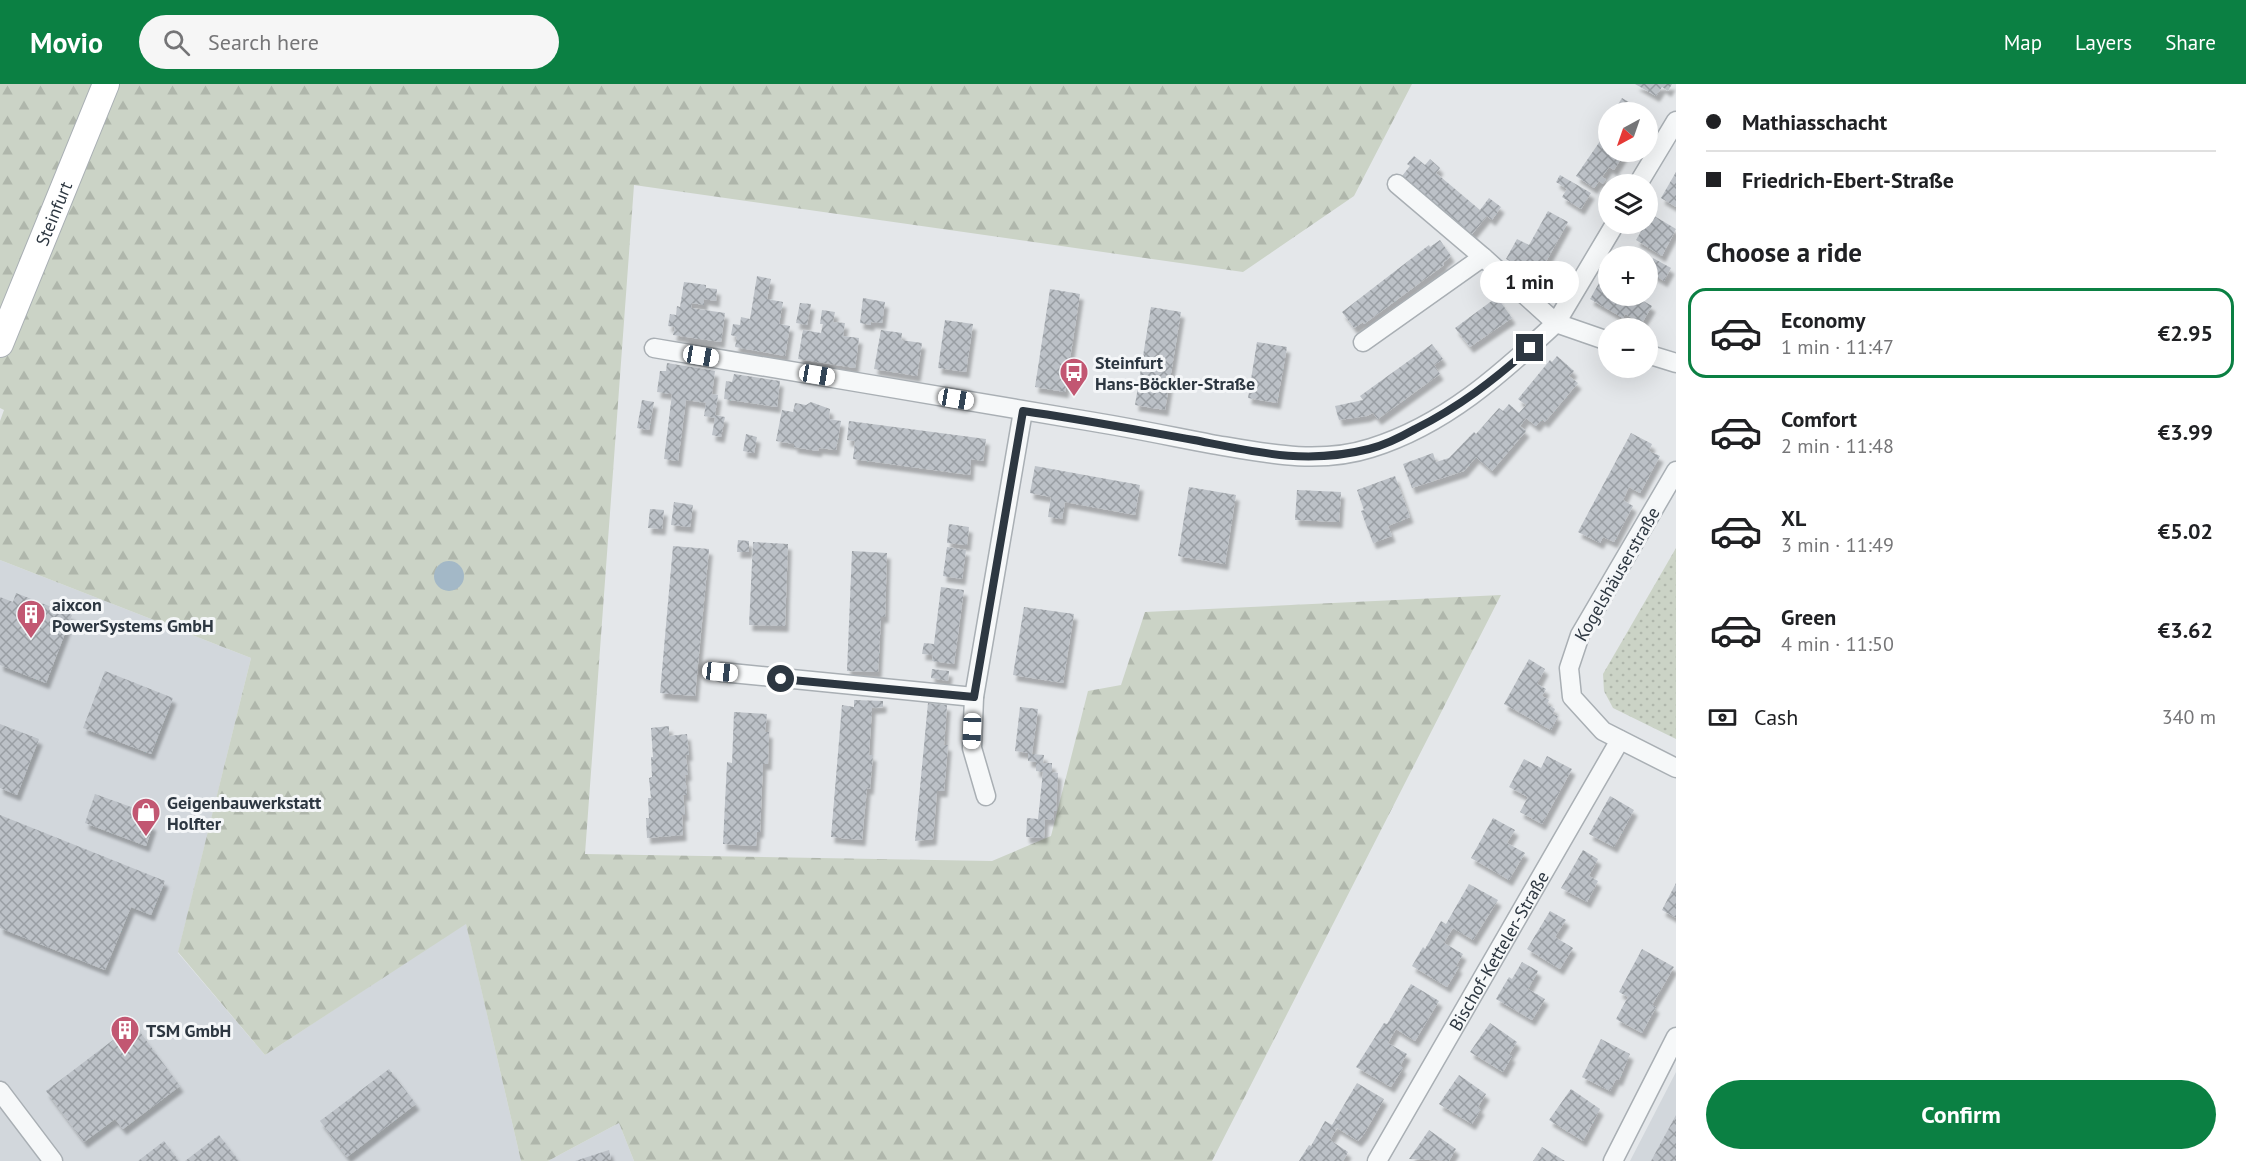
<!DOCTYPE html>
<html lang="en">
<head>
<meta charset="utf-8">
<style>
  :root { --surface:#fff; --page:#f6f6f6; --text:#202124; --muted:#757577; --line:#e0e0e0; --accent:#0b8043 }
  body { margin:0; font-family:"PT Sans",sans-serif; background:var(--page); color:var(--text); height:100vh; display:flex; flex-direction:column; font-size:22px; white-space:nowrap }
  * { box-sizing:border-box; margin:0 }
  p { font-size:20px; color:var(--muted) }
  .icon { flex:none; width:33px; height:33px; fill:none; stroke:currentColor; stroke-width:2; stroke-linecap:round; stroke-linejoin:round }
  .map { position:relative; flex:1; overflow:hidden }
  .sheet { display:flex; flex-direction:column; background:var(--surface); width:570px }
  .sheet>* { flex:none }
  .banner { display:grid; align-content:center; height:132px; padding:0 30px; background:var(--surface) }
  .needle { width:39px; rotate:220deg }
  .buttons { position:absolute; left:1598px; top:18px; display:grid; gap:12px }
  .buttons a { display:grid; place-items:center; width:60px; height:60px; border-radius:50%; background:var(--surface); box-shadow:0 6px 24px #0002; font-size:30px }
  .end { position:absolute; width:27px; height:27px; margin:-14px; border:8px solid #2d3741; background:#fff; box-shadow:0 0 0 3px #fff }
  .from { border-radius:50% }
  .bubble { position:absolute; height:42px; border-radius:21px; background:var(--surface); box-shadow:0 6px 24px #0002; font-size:20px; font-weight:800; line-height:42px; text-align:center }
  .car { position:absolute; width:18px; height:36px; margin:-18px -9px; border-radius:8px; box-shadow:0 0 4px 2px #0007; background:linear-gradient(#fff 24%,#345 0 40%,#fff 0 76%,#345 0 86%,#fff 0) }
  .banner b { display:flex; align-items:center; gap:21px; height:57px; font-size:22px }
  .banner b+b { border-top:2px solid var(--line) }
  .banner i { width:15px; height:15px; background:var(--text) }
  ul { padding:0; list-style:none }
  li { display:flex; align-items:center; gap:18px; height:90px; margin:0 12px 9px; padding:0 18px; border:3px solid transparent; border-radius:18px }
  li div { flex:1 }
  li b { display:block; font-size:22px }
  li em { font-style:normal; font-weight:800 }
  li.selected { border-color:var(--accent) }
  li>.icon { width:54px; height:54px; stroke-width:1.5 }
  h2 { padding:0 30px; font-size:27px; line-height:72px }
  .pay { display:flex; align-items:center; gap:15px; height:66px; padding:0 30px; font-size:22px }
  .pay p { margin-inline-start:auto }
  .action { display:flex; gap:12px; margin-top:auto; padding:12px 30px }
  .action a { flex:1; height:69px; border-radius:36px; background:var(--accent); color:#fff; font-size:24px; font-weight:800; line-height:69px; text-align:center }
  header { display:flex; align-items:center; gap:36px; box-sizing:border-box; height:84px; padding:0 30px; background:var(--accent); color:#fff }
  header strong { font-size:28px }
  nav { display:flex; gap:33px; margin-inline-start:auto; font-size:21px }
  .search { width:420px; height:54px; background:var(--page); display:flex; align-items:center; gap:15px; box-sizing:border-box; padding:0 21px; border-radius:33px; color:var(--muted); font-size:22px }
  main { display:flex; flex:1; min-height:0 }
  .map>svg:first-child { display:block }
  .built { fill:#d2d7dc }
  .grass { fill:url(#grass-dots) }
  .forest { fill:url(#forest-firs) }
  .water { fill:#a3b8c7 }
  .building { fill:url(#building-cross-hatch); filter:url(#shadow) }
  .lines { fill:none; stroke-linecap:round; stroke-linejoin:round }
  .street-casing { stroke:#a9afb4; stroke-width:21 }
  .secondary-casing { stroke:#a9afb4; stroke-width:28 }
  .street { stroke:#f6f8f9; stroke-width:18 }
  .secondary { stroke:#fff; stroke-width:26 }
  .route { stroke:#2d3741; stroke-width:8 }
  .labels { text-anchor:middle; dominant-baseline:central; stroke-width:6; stroke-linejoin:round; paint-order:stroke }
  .street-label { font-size:18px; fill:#2d3741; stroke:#f4f6f8 }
  .poi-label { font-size:18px; font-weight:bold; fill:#2d3741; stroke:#f4f6f8; text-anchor:start }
</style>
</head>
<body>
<header>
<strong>Movio</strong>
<div class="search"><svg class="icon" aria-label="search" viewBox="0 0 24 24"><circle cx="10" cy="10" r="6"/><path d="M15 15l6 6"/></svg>Search here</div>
<nav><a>Map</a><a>Layers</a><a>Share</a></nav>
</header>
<main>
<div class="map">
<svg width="1676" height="1077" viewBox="0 0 1676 1077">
  <defs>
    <pattern id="grass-dots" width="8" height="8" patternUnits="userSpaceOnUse" patternTransform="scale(1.5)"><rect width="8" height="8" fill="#cbd3c6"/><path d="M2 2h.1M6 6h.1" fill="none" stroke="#afb6ab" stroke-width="1.8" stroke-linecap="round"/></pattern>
    <pattern id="forest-firs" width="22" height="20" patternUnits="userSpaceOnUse" patternTransform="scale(1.5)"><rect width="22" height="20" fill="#cbd3c6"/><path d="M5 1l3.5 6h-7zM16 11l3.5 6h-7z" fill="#afb6ab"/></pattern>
    <pattern id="building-cross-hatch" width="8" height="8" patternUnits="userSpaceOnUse" patternTransform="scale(1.5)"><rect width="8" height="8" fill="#bcc1c7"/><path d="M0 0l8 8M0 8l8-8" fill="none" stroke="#999ea3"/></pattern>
    <filter id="shadow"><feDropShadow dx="3.5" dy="6" stdDeviation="1.5" flood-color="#0004"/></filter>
  </defs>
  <rect width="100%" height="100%" fill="#e4e7ea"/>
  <path class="built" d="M 0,476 L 251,574 L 178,869 L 265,971 L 466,839 L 521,1077 L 0,1077 Z
    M 1676,988 L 1676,1077 L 1630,1077 Z
    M 619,1039 L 634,1077 L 548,1077 Z"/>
  <path class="grass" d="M 1676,464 L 1676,655 L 1613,624 L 1604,607 L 1603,590 Z"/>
  <path class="forest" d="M 0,0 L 1412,0 L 1354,112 L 1243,188 L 634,101 L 585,770 L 992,777 L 1051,752 L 1088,607 L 1121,601 L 1145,528 L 1501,511 L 1212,1077 L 634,1077 L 619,1039 L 548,1077 L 521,1077 L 466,840 L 265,971 L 178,868 L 251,574 L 0,476 L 0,337 L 4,326 L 0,324 Z"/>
  <path class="water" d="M434 492a15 15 0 1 1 30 0a15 15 0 1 1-30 0Z"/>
  <path class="building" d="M 1635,0 L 1672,0 L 1668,7 L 1662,3 L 1656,12 Z
    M 1622,14 L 1646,28 L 1613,28 Z
    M 1605,50 L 1608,51 L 1608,68 L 1620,68 L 1624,70 L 1614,86 L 1609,83 L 1602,93 L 1606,95 L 1603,100 L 1599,97 L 1594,104 L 1576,92 Z
    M 1414,72 L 1425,81 L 1430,75 L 1440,84 L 1436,89 L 1480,126 L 1489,114 L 1501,123 L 1492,136 L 1487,132 L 1472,150 L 1402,92 L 1410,82 L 1407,80 Z
    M 1676,88 L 1676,123 L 1661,114 Z
    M 1560,91 L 1591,109 L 1581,125 L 1562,113 L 1567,105 L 1556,98 Z
    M 1548,127 L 1568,138 L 1538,192 L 1506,175 L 1517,155 L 1529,161 Z
    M 1651,130 L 1676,145 L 1662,172 L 1636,156 Z
    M 1440,156 L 1451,172 L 1443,179 L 1444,181 L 1364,240 L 1363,238 L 1354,244 L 1342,228 L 1429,161 L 1430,163 Z
    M 1653,174 L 1671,184 L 1664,197 L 1647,187 Z
    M 757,192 L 771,195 L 767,215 L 783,218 L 779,240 L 790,242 L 785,272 L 735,263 L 737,253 L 731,251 L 733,240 L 740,241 L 741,233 L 750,235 Z
    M 1603,192 L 1608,194 L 1608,212 L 1635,212 L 1652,222 L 1642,239 L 1625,230 L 1623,234 L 1590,215 Z
    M 684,198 L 706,201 L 706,204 L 717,205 L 716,217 L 704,215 L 704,221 L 692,219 L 691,224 L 725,229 L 721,258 L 673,251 L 675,243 L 668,242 L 670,230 L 676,231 L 677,222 L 680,223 Z
    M 1050,205 L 1080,210 L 1065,308 L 1035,303 Z
    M 1497,213 L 1512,234 L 1470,263 L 1455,244 Z
    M 863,214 L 885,218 L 882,239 L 871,238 L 871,241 L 860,239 Z
    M 800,219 L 811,220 L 807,241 L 796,239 Z
    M 1151,223 L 1181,228 L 1165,326 L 1135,321 Z
    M 822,226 L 835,228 L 833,238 L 845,239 L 843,252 L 859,254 L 855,284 L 798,275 L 803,246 L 821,249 L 823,240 L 820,240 Z
    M 945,236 L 973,240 L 966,288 L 938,284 Z
    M 881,246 L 902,249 L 901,256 L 922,259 L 917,292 L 874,285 Z
    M 1257,258 L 1287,263 L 1277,319 L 1248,314 Z
    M 1432,260 L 1443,275 L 1434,281 L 1440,290 L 1378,335 L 1373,329 L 1367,332 L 1339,336 L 1335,322 L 1363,316 L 1360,312 Z
    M 1557,272 L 1574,287 L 1569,292 L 1578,299 L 1545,338 L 1542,335 L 1536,342 L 1526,334 L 1520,342 L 1526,347 L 1492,387 L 1476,373 L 1464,387 L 1412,404 L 1403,380 L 1433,369 L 1436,378 L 1449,374 L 1474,348 L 1476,350 L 1499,324 L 1503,327 L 1509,320 L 1519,329 L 1526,321 L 1518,315 L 1550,276 L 1552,278 Z
    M 667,279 L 715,287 L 712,310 L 718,311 L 715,331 L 725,333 L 721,353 L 712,351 L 715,334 L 704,332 L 706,319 L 686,316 L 678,377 L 664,375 L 672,310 L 657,308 L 660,287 L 666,287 Z
    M 734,290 L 780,297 L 777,323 L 724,315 L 726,297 L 732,298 Z
    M 642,316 L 654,318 L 649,346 L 637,344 Z
    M 811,318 L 830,325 L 829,335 L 841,337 L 836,366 L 819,364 L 818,367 L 794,363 L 794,360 L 776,357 L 782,326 L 793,328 L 795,319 L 806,321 Z
    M 849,337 L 986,355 L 983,377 L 971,375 L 970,391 L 853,375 L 855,357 L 847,356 Z
    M 1631,349 L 1652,360 L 1649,367 L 1660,372 L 1640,409 L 1629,403 L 1623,416 L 1633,422 L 1614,458 L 1603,453 L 1600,459 L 1578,448 Z
    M 746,350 L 757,353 L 754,369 L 743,367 Z
    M 1035,382 L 1140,401 L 1135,431 L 1065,418 L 1062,435 L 1048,433 L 1051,413 L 1030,409 Z
    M 1395,392 L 1410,433 L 1388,442 L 1392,452 L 1373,459 L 1361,427 L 1364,426 L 1357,406 Z
    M 1189,403 L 1236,411 L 1225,480 L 1178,472 Z
    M 1297,406 L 1341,408 L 1339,438 L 1295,436 Z
    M 674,418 L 693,421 L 690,443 L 671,441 Z
    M 650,425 L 664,426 L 662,445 L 648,444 Z
    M 949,440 L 969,443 L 967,461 L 947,459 Z
    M 738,456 L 749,457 L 749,468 L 737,468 Z
    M 753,458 L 788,460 L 785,542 L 749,541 Z
    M 673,462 L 709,465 L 695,612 L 660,609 Z
    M 947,463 L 966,466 L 962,495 L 943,492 Z
    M 852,467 L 887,469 L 885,533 L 881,533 L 878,588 L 847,587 Z
    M 941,503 L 964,506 L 954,580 L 932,577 L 933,571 L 922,570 L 924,559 L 934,560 Z
    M 16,509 L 72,531 L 46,599 L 0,581 L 0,513 L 13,518 Z
    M 1024,523 L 1074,530 L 1063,599 L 1013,591 Z
    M 1529,575 L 1545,585 L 1537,600 L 1546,605 L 1542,612 L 1549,616 L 1547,620 L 1555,625 L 1553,630 L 1558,632 L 1551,646 L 1504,620 Z
    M 932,585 L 949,587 L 948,597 L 931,594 Z
    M 105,587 L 173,614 L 151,670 L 83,644 Z
    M 854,616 L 883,617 L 883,623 L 872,624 L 869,671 L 873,671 L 870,705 L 867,704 L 862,756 L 831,753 L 842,621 L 854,623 Z
    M 928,619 L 947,621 L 944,661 L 948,661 L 944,707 L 937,707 L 933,755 L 915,757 Z
    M 1020,623 L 1038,625 L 1032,670 L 1044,671 L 1043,679 L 1052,679 L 1052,688 L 1058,689 L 1056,727 L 1054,727 L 1053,736 L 1045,735 L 1044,754 L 1026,753 L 1027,734 L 1038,735 L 1043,688 L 1036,687 L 1036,678 L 1028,677 L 1028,669 L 1015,667 Z
    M 734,628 L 767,630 L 765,648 L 769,648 L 768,680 L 763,680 L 760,748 L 757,748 L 756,762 L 723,760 L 727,678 L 732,679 Z
    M 0,640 L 39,655 L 17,711 L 0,704 Z
    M 669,642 L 669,652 L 687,650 L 689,671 L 686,671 L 688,691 L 685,691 L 687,711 L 683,711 L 685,731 L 682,731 L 683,751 L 647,754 L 646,734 L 649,734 L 648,714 L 651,714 L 649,694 L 652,693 L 651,673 L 653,673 L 651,644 Z
    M 1547,672 L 1572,685 L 1542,740 L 1520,728 L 1528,713 L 1509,703 L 1524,675 L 1541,684 Z
    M 95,710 L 145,728 L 142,737 L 153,741 L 146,762 L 85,739 Z
    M 1610,712 L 1634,726 L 1614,763 L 1589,750 Z
    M 0,731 L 165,797 L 151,831 L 131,823 L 105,886 L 0,844 Z
    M 1493,734 L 1515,746 L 1507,759 L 1525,769 L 1509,796 L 1471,774 Z
    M 1583,766 L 1598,775 L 1589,792 L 1598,797 L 1587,818 L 1561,804 Z
    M 1676,799 L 1676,834 L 1662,826 Z
    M 1469,800 L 1498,816 L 1473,856 L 1453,844 L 1445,857 L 1444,859 L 1463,870 L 1456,882 L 1459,883 L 1447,903 L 1412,882 L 1423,863 L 1425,865 L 1441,837 L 1446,840 Z
    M 1550,827 L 1566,836 L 1555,853 L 1573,864 L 1560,885 L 1527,865 Z
    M 1642,865 L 1674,883 L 1652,921 L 1656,923 L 1642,949 L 1616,935 L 1628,913 L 1619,908 Z
    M 1522,878 L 1538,887 L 1528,905 L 1545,915 L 1532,936 L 1496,915 L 1509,893 L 1512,895 Z
    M 1411,900 L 1439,917 L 1415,957 L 1396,945 L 1388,959 L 1407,970 L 1400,982 L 1403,984 L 1391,1003 L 1356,983 L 1384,939 L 1387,940 Z
    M 1490,939 L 1517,958 L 1509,971 L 1512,972 L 1503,988 L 1470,968 Z
    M 134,940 L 180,1002 L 123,1045 L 115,1035 L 84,1058 L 46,1007 Z
    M 1601,955 L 1630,970 L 1619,996 L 1616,995 L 1610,1007 L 1582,993 Z
    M 389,985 L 416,1020 L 347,1073 L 320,1037 Z
    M 1459,991 L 1486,1010 L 1478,1023 L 1481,1025 L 1472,1040 L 1439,1020 Z
    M 1357,999 L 1384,1015 L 1364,1050 L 1358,1057 L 1337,1044 L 1330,1056 L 1348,1068 L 1343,1077 L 1299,1077 L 1309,1061 L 1311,1062 L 1325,1037 L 1332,1041 Z
    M 1571,1005 L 1600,1025 L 1583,1057 L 1549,1036 Z
    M 1676,1031 L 1676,1077 L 1651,1077 Z
    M 1429,1046 L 1456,1065 L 1449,1077 L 1409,1075 Z
    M 219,1051 L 239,1077 L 185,1077 Z
    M 164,1057 L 179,1077 L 138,1077 Z
    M 1542,1063 L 1565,1077 L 1533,1077 Z
    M 609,1066 L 611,1075 L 604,1077 L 575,1077 Z"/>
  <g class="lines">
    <g class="street-casing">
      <g id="street">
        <path d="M 1397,100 L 1483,173 L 1556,239 L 1615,140"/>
        <path d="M 1638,100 L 1676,37"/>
        <path d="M 1363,258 L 1483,173"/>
        <path d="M 654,264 C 793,287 931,311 1070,334 C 1117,341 1164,351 1211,360 C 1264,369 1318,381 1371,364 C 1445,341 1501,290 1556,239 L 1608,257"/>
        <path d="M 1647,270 L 1676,279"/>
        <path d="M 1676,387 L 1580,551 L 1569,584 L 1572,613 L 1603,647 L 1676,684"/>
        <path d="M 721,588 L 974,613"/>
        <path d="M 986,712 L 972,664 L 974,613 L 1023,327"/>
        <path d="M 0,1007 L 53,1077"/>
        <path id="s1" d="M 1377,1077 L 1620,656"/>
        <path d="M 1613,1077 L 1676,953"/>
      </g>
    </g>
    <g class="secondary-casing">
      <g id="secondary">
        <path id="s2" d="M 0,260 L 106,0"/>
      </g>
    </g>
    <use href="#street" class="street"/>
    <use href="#secondary" class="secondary"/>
  </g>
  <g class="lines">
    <path class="route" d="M 781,595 L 974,613 L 1023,327 C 1080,335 1137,346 1194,356 C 1255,368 1306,381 1369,365 C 1385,361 1401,353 1415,345 C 1459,323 1493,297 1530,264"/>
  </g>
  <defs>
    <g id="bus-pin" transform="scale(1.5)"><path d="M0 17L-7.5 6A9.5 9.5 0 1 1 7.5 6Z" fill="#c25772" stroke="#f4f6f8"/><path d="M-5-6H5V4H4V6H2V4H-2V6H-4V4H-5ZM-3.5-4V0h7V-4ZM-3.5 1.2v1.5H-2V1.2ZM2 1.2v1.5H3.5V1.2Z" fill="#fff"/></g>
    <g id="building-pin" transform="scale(1.5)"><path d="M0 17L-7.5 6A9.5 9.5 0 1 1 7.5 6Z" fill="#c25772" stroke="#f4f6f8"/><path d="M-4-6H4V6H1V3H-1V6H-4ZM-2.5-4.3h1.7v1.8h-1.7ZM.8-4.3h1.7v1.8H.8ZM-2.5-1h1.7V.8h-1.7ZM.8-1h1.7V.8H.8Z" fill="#fff"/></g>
    <g id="shop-pin" transform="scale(1.5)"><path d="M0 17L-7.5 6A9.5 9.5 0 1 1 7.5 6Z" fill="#c25772" stroke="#f4f6f8"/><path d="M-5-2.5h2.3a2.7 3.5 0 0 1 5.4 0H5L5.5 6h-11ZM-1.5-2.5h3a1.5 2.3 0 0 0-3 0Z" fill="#fff"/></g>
  </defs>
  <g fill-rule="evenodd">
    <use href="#bus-pin" x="1074" y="288"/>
    <use href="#building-pin" x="31" y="530"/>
    <use href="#shop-pin" x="146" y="728"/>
    <use href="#building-pin" x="125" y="946"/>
  </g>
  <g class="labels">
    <g class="street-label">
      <text stroke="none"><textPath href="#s2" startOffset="141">Steinfurt</textPath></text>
      <text transform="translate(1617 490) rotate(-60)">Kogelshäuserstraße</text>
      <text stroke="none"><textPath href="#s1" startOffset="243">Bischof-Ketteler-Straße</textPath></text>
    </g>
    <g class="poi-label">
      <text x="1095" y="278">Steinfurt<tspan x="1095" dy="21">Hans-Böckler-Straße</tspan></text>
      <text x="52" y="520">aixcon<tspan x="52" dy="21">PowerSystems GmbH</tspan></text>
      <text x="167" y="718">Geigenbauwerkstatt<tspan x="167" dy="21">Holfter</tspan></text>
      <text x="146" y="946">TSM GmbH</text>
    </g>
  </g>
</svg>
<div class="buttons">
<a><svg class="needle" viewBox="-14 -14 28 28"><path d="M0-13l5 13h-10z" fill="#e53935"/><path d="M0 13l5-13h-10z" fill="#757577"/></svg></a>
<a><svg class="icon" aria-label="layers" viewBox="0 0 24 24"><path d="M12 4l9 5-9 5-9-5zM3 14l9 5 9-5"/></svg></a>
<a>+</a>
<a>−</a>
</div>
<i class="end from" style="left:781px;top:595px"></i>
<i class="end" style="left:1530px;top:264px"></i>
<div class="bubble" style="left:1480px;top:177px;width:99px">1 min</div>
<i class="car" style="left:701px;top:272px;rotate:100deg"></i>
<i class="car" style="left:817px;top:291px;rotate:100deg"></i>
<i class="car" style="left:956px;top:315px;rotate:100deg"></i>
<i class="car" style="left:720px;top:588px;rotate:96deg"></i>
<i class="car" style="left:972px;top:647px;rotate:182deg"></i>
</div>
<section class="sheet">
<div class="banner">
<b><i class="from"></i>Mathiasschacht</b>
<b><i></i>Friedrich-Ebert-Straße</b>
</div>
<h2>Choose a ride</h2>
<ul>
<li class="selected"><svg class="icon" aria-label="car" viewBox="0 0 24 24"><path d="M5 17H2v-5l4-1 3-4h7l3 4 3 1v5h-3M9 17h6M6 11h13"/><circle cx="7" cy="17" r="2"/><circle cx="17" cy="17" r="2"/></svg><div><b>Economy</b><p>1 min · 11:47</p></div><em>€2.95</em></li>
<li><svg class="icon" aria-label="car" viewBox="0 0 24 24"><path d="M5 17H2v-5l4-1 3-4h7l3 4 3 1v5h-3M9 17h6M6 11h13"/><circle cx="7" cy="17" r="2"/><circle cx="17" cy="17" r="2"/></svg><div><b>Comfort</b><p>2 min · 11:48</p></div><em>€3.99</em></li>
<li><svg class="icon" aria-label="car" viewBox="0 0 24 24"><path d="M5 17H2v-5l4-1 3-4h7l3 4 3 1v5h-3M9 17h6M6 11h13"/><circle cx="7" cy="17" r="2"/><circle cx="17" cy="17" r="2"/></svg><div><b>XL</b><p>3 min · 11:49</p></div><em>€5.02</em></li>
<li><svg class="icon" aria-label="car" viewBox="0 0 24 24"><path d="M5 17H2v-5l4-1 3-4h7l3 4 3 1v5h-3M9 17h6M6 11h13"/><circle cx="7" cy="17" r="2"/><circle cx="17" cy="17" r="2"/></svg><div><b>Green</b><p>4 min · 11:50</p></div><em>€3.62</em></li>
</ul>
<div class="pay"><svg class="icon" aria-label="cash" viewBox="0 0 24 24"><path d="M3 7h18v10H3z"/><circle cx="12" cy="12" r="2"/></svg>Cash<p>340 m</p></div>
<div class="action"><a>Confirm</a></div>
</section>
</main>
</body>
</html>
